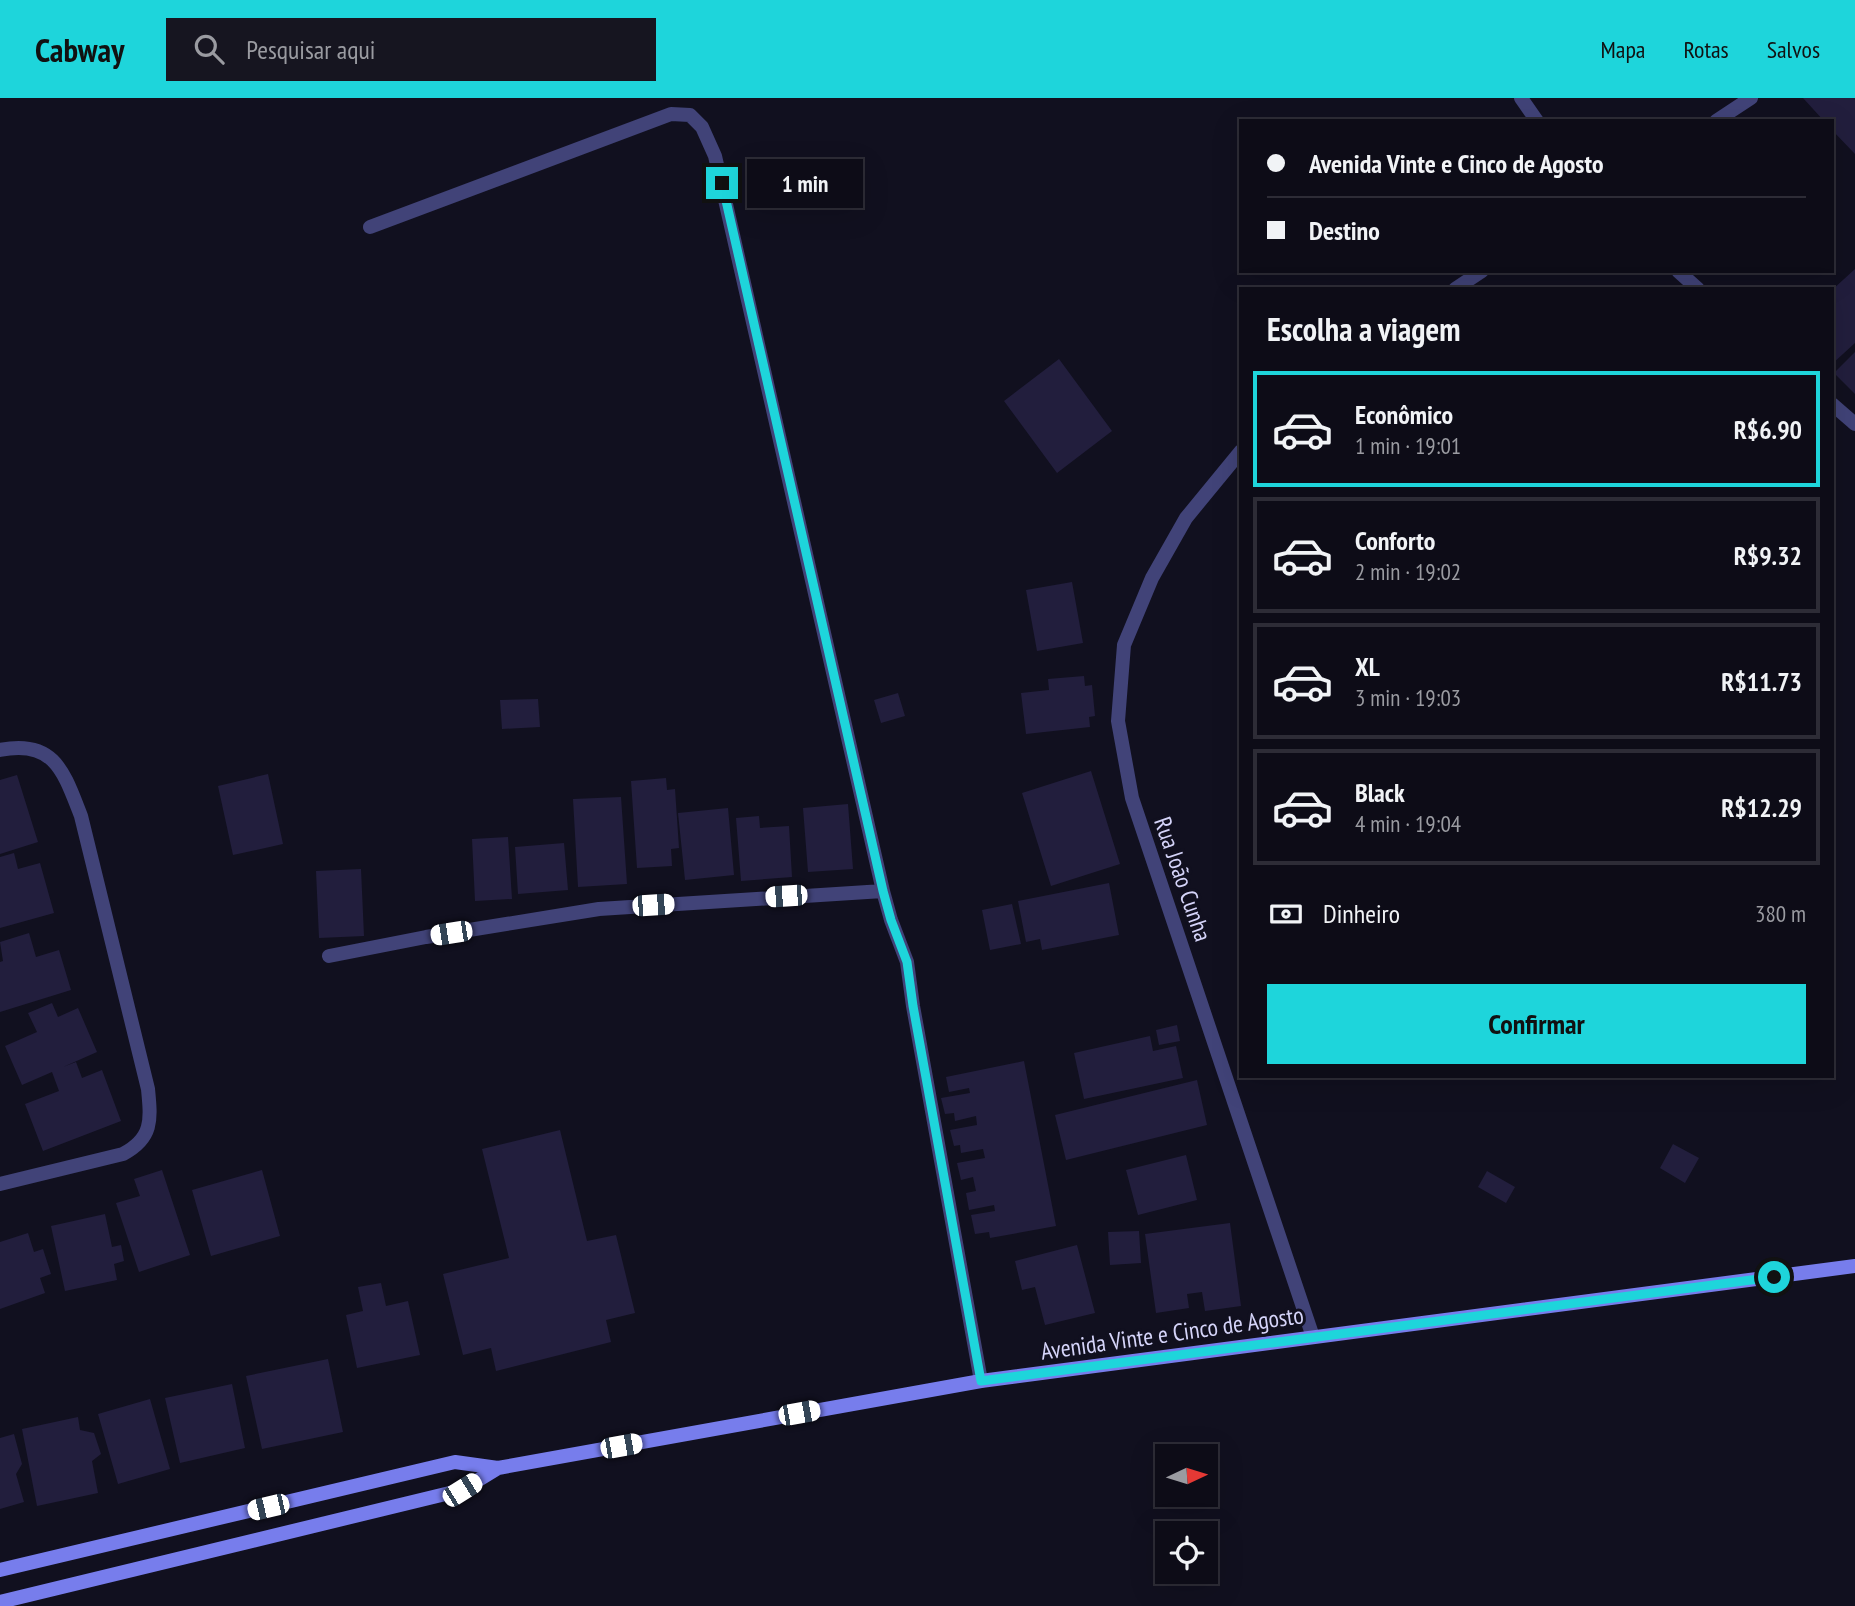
<!DOCTYPE html>
<html lang="pt">
<head>
<meta charset="utf-8">
<style>
  :root { --surface:#0d0c17; --page:#161520; --text:#f1f3f6; --muted:#9a9ba1; --line:#2d2c36; --accent:#1ed5db }
  body { margin:0; font-family:"PT Sans Narrow",sans-serif; background:var(--page); color:var(--text); height:100vh; display:flex; flex-direction:column; font-size:26px; white-space:nowrap }
  * { box-sizing:border-box; margin:0 }
  p { font-size:23px; color:var(--muted) }
  .icon { flex:none; width:38px; height:38px; fill:none; stroke:currentColor; stroke-width:2; stroke-linecap:round; stroke-linejoin:round }
  .map { position:relative; flex:1; overflow:hidden }
  .drawer { position:absolute; left:1239px; top:189px; width:595px; height:791px; display:flex; flex-direction:column; background:var(--surface); border-radius:0px; box-shadow:0 7px 28px #0002,0 0 0 2px var(--line) }
  .drawer>* { flex:none }
  .top-card { position:absolute; left:1239px; top:21px; width:595px; height:154px; border-radius:0px; box-shadow:0 7px 28px #0002,0 0 0 2px var(--line); display:grid; align-content:center; height:154px; padding:0 28px; background:var(--surface) }
  .needle { width:46px; rotate:86deg }
  .tools { position:absolute; left:1155px; top:1346px; display:grid; gap:14px }
  .tools a { display:grid; place-items:center; width:63px; height:63px; border-radius:0px; background:var(--surface); box-shadow:0 7px 28px #0002,0 0 0 2px var(--line); font-size:35px }
  .end { position:absolute; width:32px; height:32px; margin:-16px; border:9px solid #1ed5db; background:#111; box-shadow:0 0 0 4px #111 }
  .from { border-radius:50% }
  .bubble { position:absolute; height:49px; border-radius:0px; background:var(--surface); box-shadow:0 7px 28px #0002,0 0 0 2px var(--line); font-size:23px; font-weight:800; line-height:49px; text-align:center }
  .car { position:absolute; width:21px; height:42px; margin:-21px -10px; border-radius:9px; box-shadow:0 0 5px 2px #0007; background:linear-gradient(#fff 24%,#345 0 40%,#fff 0 76%,#345 0 86%,#fff 0) }
  .top-card b { display:flex; align-items:center; gap:24px; height:66px; font-size:26px }
  .top-card b+b { border-top:2px solid var(--line) }
  .top-card i { width:18px; height:18px; background:var(--text) }
  ul { padding:0; list-style:none }
  li { display:flex; align-items:center; gap:21px; height:116px; margin:0 14px 10px; padding:0 14px; border:4px solid var(--line); border-radius:0px }
  li div { flex:1 }
  li b { display:block; font-size:26px }
  li em { font-style:normal; font-weight:800 }
  li.active { border-color:var(--accent) }
  li>.icon { width:63px; height:63px; stroke-width:1.5 }
  h2 { padding:0 28px; font-size:32px; line-height:84px }
  .pay { display:flex; align-items:center; gap:18px; height:77px; padding:0 28px; font-size:26px }
  .pay p { margin-inline-start:auto }
  .button { display:flex; gap:14px; margin-top:auto; padding:14px 28px }
  .button a { flex:1; height:80px; border-radius:0px; background:var(--accent); color:#111; font-size:28px; font-weight:800; line-height:80px; text-align:center }
  header { display:flex; align-items:center; gap:42px; box-sizing:border-box; height:98px; padding:0 35px; background:var(--accent); color:#111 }
  header strong { font-size:33px }
  nav { display:flex; gap:38px; margin-inline-start:auto; font-size:24px }
  .search { width:490px; height:63px; background:var(--page); display:flex; align-items:center; gap:18px; box-sizing:border-box; padding:0 24px; border-radius:0px; color:var(--muted); font-size:26px }
  .map>svg:first-child { display:block }
  .building { fill:#221e3d }
  .lines { fill:none; stroke-linecap:round; stroke-linejoin:round }
  .minor { stroke:#414378; stroke-width:14 }
  .secondary { stroke:#777dec; stroke-width:14 }
  .route { stroke:#1ed5db; stroke-width:9 }
  .labels { text-anchor:middle; dominant-baseline:central; stroke-width:6; stroke-linejoin:round; paint-order:stroke }
  .street-label { font-size:24px; fill:#d5d4f9; stroke:#11101f }
</style>
</head>
<body>
<header>
<strong>Cabway</strong>
<div class="search"><svg class="icon" aria-label="search" viewBox="0 0 24 24"><circle cx="10" cy="10" r="6"/><path d="M15 15l6 6"/></svg>Pesquisar aqui</div>
<nav><a>Mapa</a><a>Rotas</a><a>Salvos</a></nav>
</header>
<div class="map">
<svg width="1855" height="1508" viewBox="0 0 1855 1508">
  <rect width="100%" height="100%" fill="#11101f"/>
  <path class="building" d="M 1803,0 L 1855,0 L 1855,56 L 1832,32 L 1832,23 L 1824,23 Z
    M 1855,171 L 1855,245 L 1832,266 L 1832,192 Z
    M 1855,254 L 1855,296 L 1834,275 Z
    M 1059,261 L 1112,333 L 1057,375 L 1004,303 Z
    M 1072,484 L 1083,545 L 1037,553 L 1026,492 Z
    M 1084,578 L 1085,588 L 1092,587 L 1095,618 L 1089,619 L 1090,629 L 1026,636 L 1021,595 L 1049,592 L 1048,581 Z
    M 898,595 L 905,618 L 881,625 L 874,602 Z
    M 538,601 L 540,629 L 502,631 L 500,602 Z
    M 1091,673 L 1120,766 L 1051,788 L 1022,695 Z
    M 268,676 L 283,746 L 233,757 L 218,688 Z
    M 17,677 L 38,744 L 0,756 L 0,682 Z
    M 666,680 L 667,692 L 675,691 L 679,750 L 671,751 L 672,768 L 637,770 L 631,683 Z
    M 621,699 L 627,786 L 578,789 L 573,701 Z
    M 848,706 L 853,771 L 808,774 L 803,710 Z
    M 728,710 L 734,777 L 685,782 L 678,715 Z
    M 759,718 L 760,730 L 789,728 L 792,779 L 741,783 L 736,720 Z
    M 508,739 L 512,801 L 475,803 L 472,741 Z
    M 564,745 L 568,792 L 518,796 L 515,749 Z
    M 14,755 L 18,771 L 40,765 L 54,815 L 0,830 L 0,759 Z
    M 361,771 L 364,838 L 319,840 L 316,773 Z
    M 1109,785 L 1119,837 L 1042,852 L 1040,841 L 1026,844 L 1018,803 Z
    M 1012,806 L 1021,846 L 990,852 L 982,812 Z
    M 29,835 L 36,859 L 59,852 L 71,892 L 0,914 L 0,864 L 3,863 L 0,844 Z
    M 52,905 L 58,919 L 78,910 L 97,954 L 63,969 L 76,964 L 82,980 L 102,972 L 121,1023 L 43,1053 L 25,1006 L 59,993 L 52,974 L 22,987 L 5,948 L 37,934 L 28,915 Z
    M 1177,927 L 1180,943 L 1159,947 L 1156,932 Z
    M 1150,938 L 1153,953 L 1176,948 L 1183,980 L 1084,1001 L 1074,955 Z
    M 1024,963 L 1056,1128 L 990,1140 L 989,1134 L 975,1136 L 971,1117 L 995,1113 L 994,1107 L 969,1112 L 966,1095 L 976,1093 L 973,1079 L 961,1082 L 957,1065 L 985,1060 L 983,1051 L 961,1055 L 960,1047 L 954,1048 L 950,1032 L 977,1027 L 976,1018 L 955,1023 L 954,1015 L 945,1016 L 941,1000 L 970,995 L 969,990 L 949,994 L 946,979 Z
    M 1197,982 L 1207,1027 L 1066,1062 L 1055,1017 Z
    M 560,1032 L 587,1143 L 616,1137 L 635,1215 L 606,1222 L 611,1244 L 496,1273 L 491,1250 L 463,1257 L 443,1176 L 509,1160 L 482,1051 Z
    M 1673,1046 L 1699,1060 L 1685,1085 L 1660,1070 Z
    M 1186,1057 L 1197,1102 L 1138,1117 L 1126,1072 Z
    M 162,1072 L 190,1157 L 139,1174 L 116,1105 L 140,1098 L 134,1081 Z
    M 262,1072 L 280,1138 L 211,1158 L 192,1092 Z
    M 1487,1073 L 1515,1089 L 1506,1105 L 1478,1089 Z
    M 105,1116 L 112,1149 L 121,1147 L 124,1163 L 114,1166 L 117,1182 L 65,1193 L 51,1128 Z
    M 1230,1125 L 1241,1208 L 1205,1213 L 1202,1194 L 1187,1196 L 1189,1210 L 1156,1215 L 1145,1136 Z
    M 1139,1133 L 1141,1165 L 1110,1167 L 1108,1134 Z
    M 28,1135 L 34,1154 L 43,1151 L 51,1176 L 40,1180 L 45,1195 L 0,1211 L 0,1144 Z
    M 1077,1147 L 1095,1215 L 1045,1227 L 1035,1189 L 1022,1192 L 1015,1163 Z
    M 381,1185 L 386,1208 L 408,1203 L 420,1257 L 357,1270 L 346,1217 L 363,1213 L 358,1189 Z
    M 328,1261 L 343,1334 L 262,1351 L 246,1278 Z
    M 232,1286 L 245,1350 L 180,1365 L 165,1300 Z
    M 150,1301 L 170,1371 L 118,1386 L 98,1316 Z
    M 78,1319 L 80,1332 L 94,1335 L 101,1356 L 92,1363 L 98,1395 L 37,1408 L 22,1331 Z
    M 14,1336 L 22,1366 L 16,1376 L 24,1404 L 0,1411 L 0,1340 Z"/>
  <g class="lines">
    <path class="minor" d="M 1521,0 L 1537,23
      M 1716,23 L 1751,0
      M 370,129 L 671,16 L 690,17 L 702,29 L 715,58 L 883,793
      M 1678,173 L 1698,191
      M 1455,191 L 1482,173
      M 1832,306 L 1855,326
      M 1241,353 L 1186,420 L 1152,480 L 1124,547 L 1118,623 L 1132,700 L 1313,1239
      M 0,652 C 55,641 64,675 81,718 L 148,991 C 151,1022 153,1040 123,1056 L 0,1086
      M 329,858 L 426,839 L 599,811 L 883,793 L 891,822 L 907,864 L 913,908 L 981,1283"/>
    <path class="secondary" d="M 0,1472 L 455,1364 L 498,1370 L 981,1283 L 1855,1168
      M 0,1504 L 462,1392 L 498,1370"/>
  </g>
  <g class="lines">
    <path class="route" d="M 722,85 L 883,793 L 891,822 L 907,864 L 913,908 L 981,1283 L 1774,1179"/>
  </g>
  <g class="labels">
    <g class="street-label">
      <text transform="translate(1183 781) rotate(71)">Rua João Cunha</text>
      <text transform="translate(1172 1235) rotate(-8)">Avenida Vinte e Cinco de Agosto</text>
    </g>
  </g>
</svg>
<div class="tools">
<a><svg class="needle" viewBox="-14 -14 28 28"><path d="M0-13l5 13h-10z" fill="#e53935"/><path d="M0 13l5-13h-10z" fill="#9a9ba1"/></svg></a>
<a><svg class="icon" aria-label="locate" viewBox="0 0 24 24"><circle cx="12" cy="12" r="6"/><path d="M12 2v4M12 18v4M2 12h4M18 12h4"/></svg></a>
</div>
<i class="end from" style="left:1774px;top:1179px"></i>
<i class="end" style="left:722px;top:85px"></i>
<div class="bubble" style="left:747px;top:61px;width:116px">1 min</div>
<i class="car" style="left:786px;top:798px;rotate:266deg"></i>
<i class="car" style="left:653px;top:807px;rotate:86deg"></i>
<i class="car" style="left:451px;top:835px;rotate:261deg"></i>
<i class="car" style="left:799px;top:1315px;rotate:80deg"></i>
<i class="car" style="left:621px;top:1348px;rotate:80deg"></i>
<i class="car" style="left:462px;top:1392px;rotate:58deg"></i>
<i class="car" style="left:268px;top:1409px;rotate:257deg"></i>
<div class="top-card">
<b><i class="from"></i>Avenida Vinte e Cinco de Agosto</b>
<b><i></i>Destino</b>
</div>
<section class="drawer">
<h2>Escolha a viagem</h2>
<ul>
<li class="active"><svg class="icon" aria-label="car" viewBox="0 0 24 24"><path d="M5 17H2v-5l4-1 3-4h7l3 4 3 1v5h-3M9 17h6M6 11h13"/><circle cx="7" cy="17" r="2"/><circle cx="17" cy="17" r="2"/></svg><div><b>Econômico</b><p>1 min · 19:01</p></div><em>R$6.90</em></li>
<li><svg class="icon" aria-label="car" viewBox="0 0 24 24"><path d="M5 17H2v-5l4-1 3-4h7l3 4 3 1v5h-3M9 17h6M6 11h13"/><circle cx="7" cy="17" r="2"/><circle cx="17" cy="17" r="2"/></svg><div><b>Conforto</b><p>2 min · 19:02</p></div><em>R$9.32</em></li>
<li><svg class="icon" aria-label="car" viewBox="0 0 24 24"><path d="M5 17H2v-5l4-1 3-4h7l3 4 3 1v5h-3M9 17h6M6 11h13"/><circle cx="7" cy="17" r="2"/><circle cx="17" cy="17" r="2"/></svg><div><b>XL</b><p>3 min · 19:03</p></div><em>R$11.73</em></li>
<li><svg class="icon" aria-label="car" viewBox="0 0 24 24"><path d="M5 17H2v-5l4-1 3-4h7l3 4 3 1v5h-3M9 17h6M6 11h13"/><circle cx="7" cy="17" r="2"/><circle cx="17" cy="17" r="2"/></svg><div><b>Black</b><p>4 min · 19:04</p></div><em>R$12.29</em></li>
</ul>
<div class="pay"><svg class="icon" aria-label="cash" viewBox="0 0 24 24"><path d="M3 7h18v10H3z"/><circle cx="12" cy="12" r="2"/></svg>Dinheiro<p>380 m</p></div>
<div class="button"><a>Confirmar</a></div>
</section>
</div>
</body>
</html>
